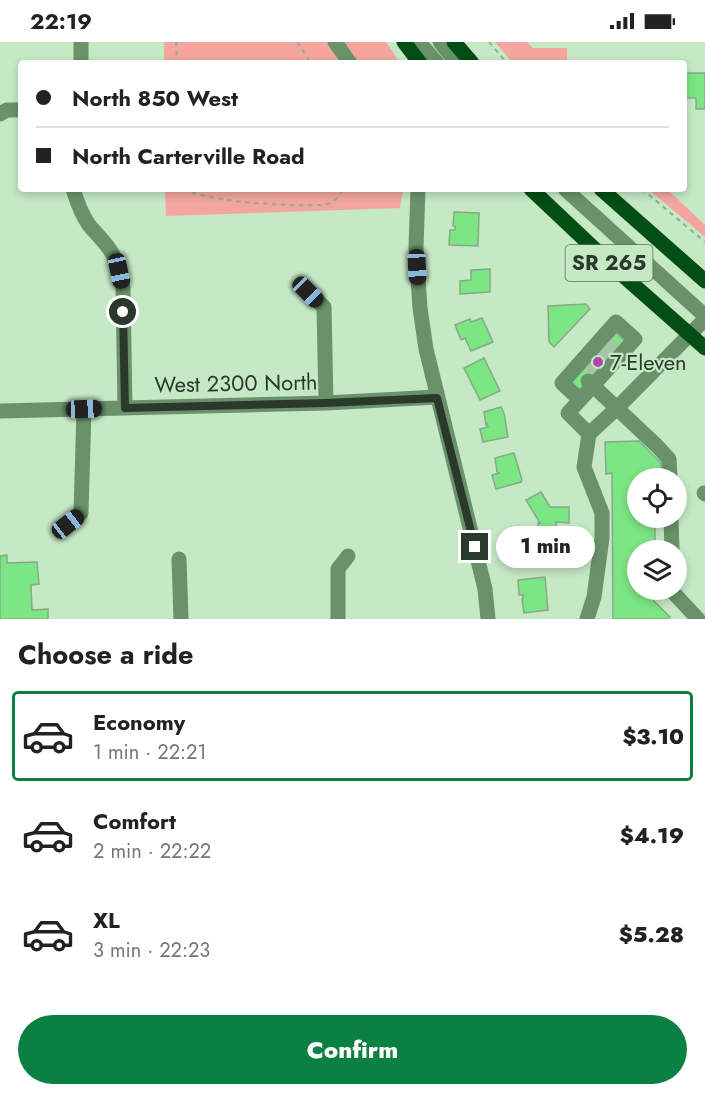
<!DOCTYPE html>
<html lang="en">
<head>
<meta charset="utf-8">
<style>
  :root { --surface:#fff; --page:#f2f2f2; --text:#222; --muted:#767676; --line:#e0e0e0; --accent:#0b8043 }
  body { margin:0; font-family:Jost,sans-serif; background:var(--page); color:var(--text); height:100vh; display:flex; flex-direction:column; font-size:22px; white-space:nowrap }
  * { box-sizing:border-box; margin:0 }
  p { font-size:20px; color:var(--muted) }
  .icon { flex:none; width:33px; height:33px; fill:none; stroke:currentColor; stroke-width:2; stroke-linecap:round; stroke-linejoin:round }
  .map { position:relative; height:577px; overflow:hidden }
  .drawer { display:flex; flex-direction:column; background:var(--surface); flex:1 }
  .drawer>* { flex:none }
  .top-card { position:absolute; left:18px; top:18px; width:669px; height:132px; border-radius:6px; box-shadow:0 3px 9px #0003; display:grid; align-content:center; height:132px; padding:0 18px; background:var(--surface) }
  .tools { position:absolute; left:627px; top:426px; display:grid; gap:12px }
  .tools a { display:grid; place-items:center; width:60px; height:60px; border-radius:50%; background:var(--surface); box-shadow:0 3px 9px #0003; font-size:30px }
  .end { position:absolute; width:27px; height:27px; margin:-14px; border:8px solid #2b392c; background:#fff; box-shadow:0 0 0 3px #fff }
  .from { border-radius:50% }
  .bubble { position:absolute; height:42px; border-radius:21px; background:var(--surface); box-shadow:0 3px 9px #0003; font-size:20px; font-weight:800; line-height:42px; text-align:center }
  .car { position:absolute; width:18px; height:36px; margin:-18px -9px; border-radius:8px; box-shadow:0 0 4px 2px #0007; background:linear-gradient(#222 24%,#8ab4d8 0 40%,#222 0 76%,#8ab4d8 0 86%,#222 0) }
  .top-card b { display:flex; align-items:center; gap:21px; height:57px; font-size:22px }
  .top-card b+b { border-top:2px solid var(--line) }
  .top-card i { width:15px; height:15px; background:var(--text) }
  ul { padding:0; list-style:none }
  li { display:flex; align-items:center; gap:18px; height:90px; margin:0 12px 9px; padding:0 6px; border:3px solid transparent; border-radius:6px }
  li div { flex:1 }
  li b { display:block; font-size:22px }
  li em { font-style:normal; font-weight:800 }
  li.active { border-color:var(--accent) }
  li>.icon { width:54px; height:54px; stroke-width:1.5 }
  h2 { padding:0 18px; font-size:27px; line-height:72px }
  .action { display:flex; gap:12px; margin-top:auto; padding:12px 18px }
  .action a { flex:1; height:69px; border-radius:36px; background:var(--accent); color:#fff; font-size:24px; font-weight:800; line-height:69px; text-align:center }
  .status { display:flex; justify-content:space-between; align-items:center; height:42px; padding:0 30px; background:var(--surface); direction:ltr }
  .status svg { height:16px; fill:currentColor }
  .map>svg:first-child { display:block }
  .green { fill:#f4a69e }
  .building { fill:#7ce584; stroke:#87a988; stroke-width:1.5 }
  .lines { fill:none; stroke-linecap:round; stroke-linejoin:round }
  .minor-tunnel { stroke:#a6c5a6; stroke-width:15; stroke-dasharray:15 8; stroke-linecap:butt }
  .path { stroke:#92ae92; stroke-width:2; stroke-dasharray:4.5 4.5; stroke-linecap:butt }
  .minor { stroke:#69926a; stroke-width:15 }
  .major { stroke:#034e13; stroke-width:15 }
  .route { stroke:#2b392c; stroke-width:8 }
  .poi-dot { fill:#ab49b0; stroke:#c5e8c5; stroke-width:2 }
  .labels { text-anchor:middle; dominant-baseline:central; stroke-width:4.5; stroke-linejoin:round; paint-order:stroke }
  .shield { fill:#c5e8c5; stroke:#596e5a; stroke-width:1.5 }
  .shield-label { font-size:21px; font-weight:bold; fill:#2b392c }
  .poi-label { font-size:22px; fill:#2b392c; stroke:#c5e8c5; text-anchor:start }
  .street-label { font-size:22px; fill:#2b392c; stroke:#c5e8c5 }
</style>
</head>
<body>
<div class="status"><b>22:19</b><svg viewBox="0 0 49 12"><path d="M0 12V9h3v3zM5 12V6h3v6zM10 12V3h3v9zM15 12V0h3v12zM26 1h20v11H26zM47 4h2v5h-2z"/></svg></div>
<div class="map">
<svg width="705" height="577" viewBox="0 0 705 577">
  <rect width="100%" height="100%" fill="#c5e8c5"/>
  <path class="green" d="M 164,0 L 386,0 L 400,21 L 164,21 Z
    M 495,0 L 527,0 L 533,6 L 567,6 L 567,21 L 513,21 Z
    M 165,147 L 403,147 L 400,166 L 166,174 Z
    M 648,147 L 667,147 L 705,183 L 705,195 Z"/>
  <path class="building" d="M 684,31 L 705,31 L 705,67 L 696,67 L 696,56 L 684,56 Z
    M 454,170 L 479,171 L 478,204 L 449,203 L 450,188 L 455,188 L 455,184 L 453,184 Z
    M 490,227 L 490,250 L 460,252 L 460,239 L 471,238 L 471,228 Z
    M 586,262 L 590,267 L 554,305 L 549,300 L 548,264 Z
    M 482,276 L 493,300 L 471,309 L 465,296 L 461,298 L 455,283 L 470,277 L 471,280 Z
    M 616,291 L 625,299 L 580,348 L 571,340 Z
    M 484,316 L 500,349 L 480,358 L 464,326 Z
    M 501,365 L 504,371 L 508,395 L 483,400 L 480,387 L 488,385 L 487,382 L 486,383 L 484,370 Z
    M 639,399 L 661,421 L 661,436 L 638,436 L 638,476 L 660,476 L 660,481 L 655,481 L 655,508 L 638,508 L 638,548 L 654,548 L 654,559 L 670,575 L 668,577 L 613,577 L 612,431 L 606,432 L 605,400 Z
    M 514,411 L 522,438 L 521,440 L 496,447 L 492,433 L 499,431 L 497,430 L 495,416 Z
    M 541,450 L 550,465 L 569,465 L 569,481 L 556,480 L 556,502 L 538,502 L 538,481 L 540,481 L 526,458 Z
    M 7,513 L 7,521 L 37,520 L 39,542 L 31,543 L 32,568 L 48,567 L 48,577 L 0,577 L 0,514 Z
    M 545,535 L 548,568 L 524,571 L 522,557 L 523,557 L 523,553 L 519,553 L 518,538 Z"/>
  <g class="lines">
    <path class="minor-tunnel" d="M 607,301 L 615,309
      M 598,311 L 607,319
      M 589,321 L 597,329"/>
    <path class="path" d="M 176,0 L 177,21
      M 297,0 L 311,21
      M 489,0 L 507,21
      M 184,147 L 186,149 C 223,160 260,162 298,163 C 306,163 324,164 331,161 C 336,158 341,151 344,147
      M 642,147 L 705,200"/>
    <path class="minor" d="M 335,0 L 350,21
      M 419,0 L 437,21
      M 440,0 L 457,21
      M 81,21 L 81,0
      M 0,72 L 7,68 L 21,68
      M 73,147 C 77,160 81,172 89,183 C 97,193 107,201 113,213 C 118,224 121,235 123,246 L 125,366
      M 418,147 L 416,205 L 420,266 L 426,307 L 485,547 L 488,577
      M 565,147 L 705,274
      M 308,250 L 324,265 L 326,361
      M 616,280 L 635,297 L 580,358 L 562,341 Z
      M 588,339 L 657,404 L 669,417 L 670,436
      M 580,358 L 568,371 L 589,392
      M 0,369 L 326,361 L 437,355
      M 704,451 L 705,452
      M 671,476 L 672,508
      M 68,482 L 81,471 L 84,367
      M 179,517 L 181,577
      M 671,548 L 698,577
      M 338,577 L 338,527 L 348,514
      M 587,577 L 594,555 L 602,496 L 602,471 L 584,425 L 589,392 L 617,366 L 705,277"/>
    <path class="major" d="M 404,0 L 420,21
      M 454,0 L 472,21
      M 531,147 L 619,230 L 705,306
      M 601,147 L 705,239"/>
  </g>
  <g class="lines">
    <path class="route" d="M 123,270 L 125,366 L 326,361 L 437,356 L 475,505"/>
  </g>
  <circle class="poi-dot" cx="598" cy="320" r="6"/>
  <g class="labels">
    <rect class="shield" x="565.5" y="203" width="87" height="36" rx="4.5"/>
    <g class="shield-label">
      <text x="609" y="221">SR 265</text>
    </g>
    <g class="poi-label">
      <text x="610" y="320">7-Eleven</text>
    </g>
    <g class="street-label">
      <text transform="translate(236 341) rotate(-1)">West 2300 North</text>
    </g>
  </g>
</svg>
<div class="tools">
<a><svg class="icon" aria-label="locate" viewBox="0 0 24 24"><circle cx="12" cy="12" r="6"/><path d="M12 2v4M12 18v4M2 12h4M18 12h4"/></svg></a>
<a><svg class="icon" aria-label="layers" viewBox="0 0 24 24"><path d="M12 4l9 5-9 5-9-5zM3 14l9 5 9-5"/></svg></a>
</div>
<i class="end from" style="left:123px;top:270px"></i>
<i class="end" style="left:475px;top:505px"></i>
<div class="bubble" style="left:496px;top:484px;width:99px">1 min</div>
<i class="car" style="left:417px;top:225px;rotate:177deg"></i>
<i class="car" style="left:119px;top:229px;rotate:168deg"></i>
<i class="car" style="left:308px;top:250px;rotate:135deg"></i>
<i class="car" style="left:84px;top:367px;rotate:88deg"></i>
<i class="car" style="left:68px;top:482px;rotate:52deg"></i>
<div class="top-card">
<b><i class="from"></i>North 850 West</b>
<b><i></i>North Carterville Road</b>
</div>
</div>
<section class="drawer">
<h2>Choose a ride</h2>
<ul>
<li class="active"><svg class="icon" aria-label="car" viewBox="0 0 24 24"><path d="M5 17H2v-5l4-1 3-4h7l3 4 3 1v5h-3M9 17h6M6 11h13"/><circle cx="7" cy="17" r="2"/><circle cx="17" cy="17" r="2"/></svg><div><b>Economy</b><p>1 min · 22:21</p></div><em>$3.10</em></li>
<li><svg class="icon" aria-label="car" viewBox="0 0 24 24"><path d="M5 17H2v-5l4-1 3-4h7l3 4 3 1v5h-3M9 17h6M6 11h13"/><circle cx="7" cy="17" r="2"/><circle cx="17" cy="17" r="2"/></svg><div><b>Comfort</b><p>2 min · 22:22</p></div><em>$4.19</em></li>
<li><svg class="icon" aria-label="car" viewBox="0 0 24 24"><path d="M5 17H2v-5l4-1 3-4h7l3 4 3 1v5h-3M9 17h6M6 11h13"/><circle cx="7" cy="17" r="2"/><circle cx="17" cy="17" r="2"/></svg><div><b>XL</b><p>3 min · 22:23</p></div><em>$5.28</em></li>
</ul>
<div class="action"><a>Confirm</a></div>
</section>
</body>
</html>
